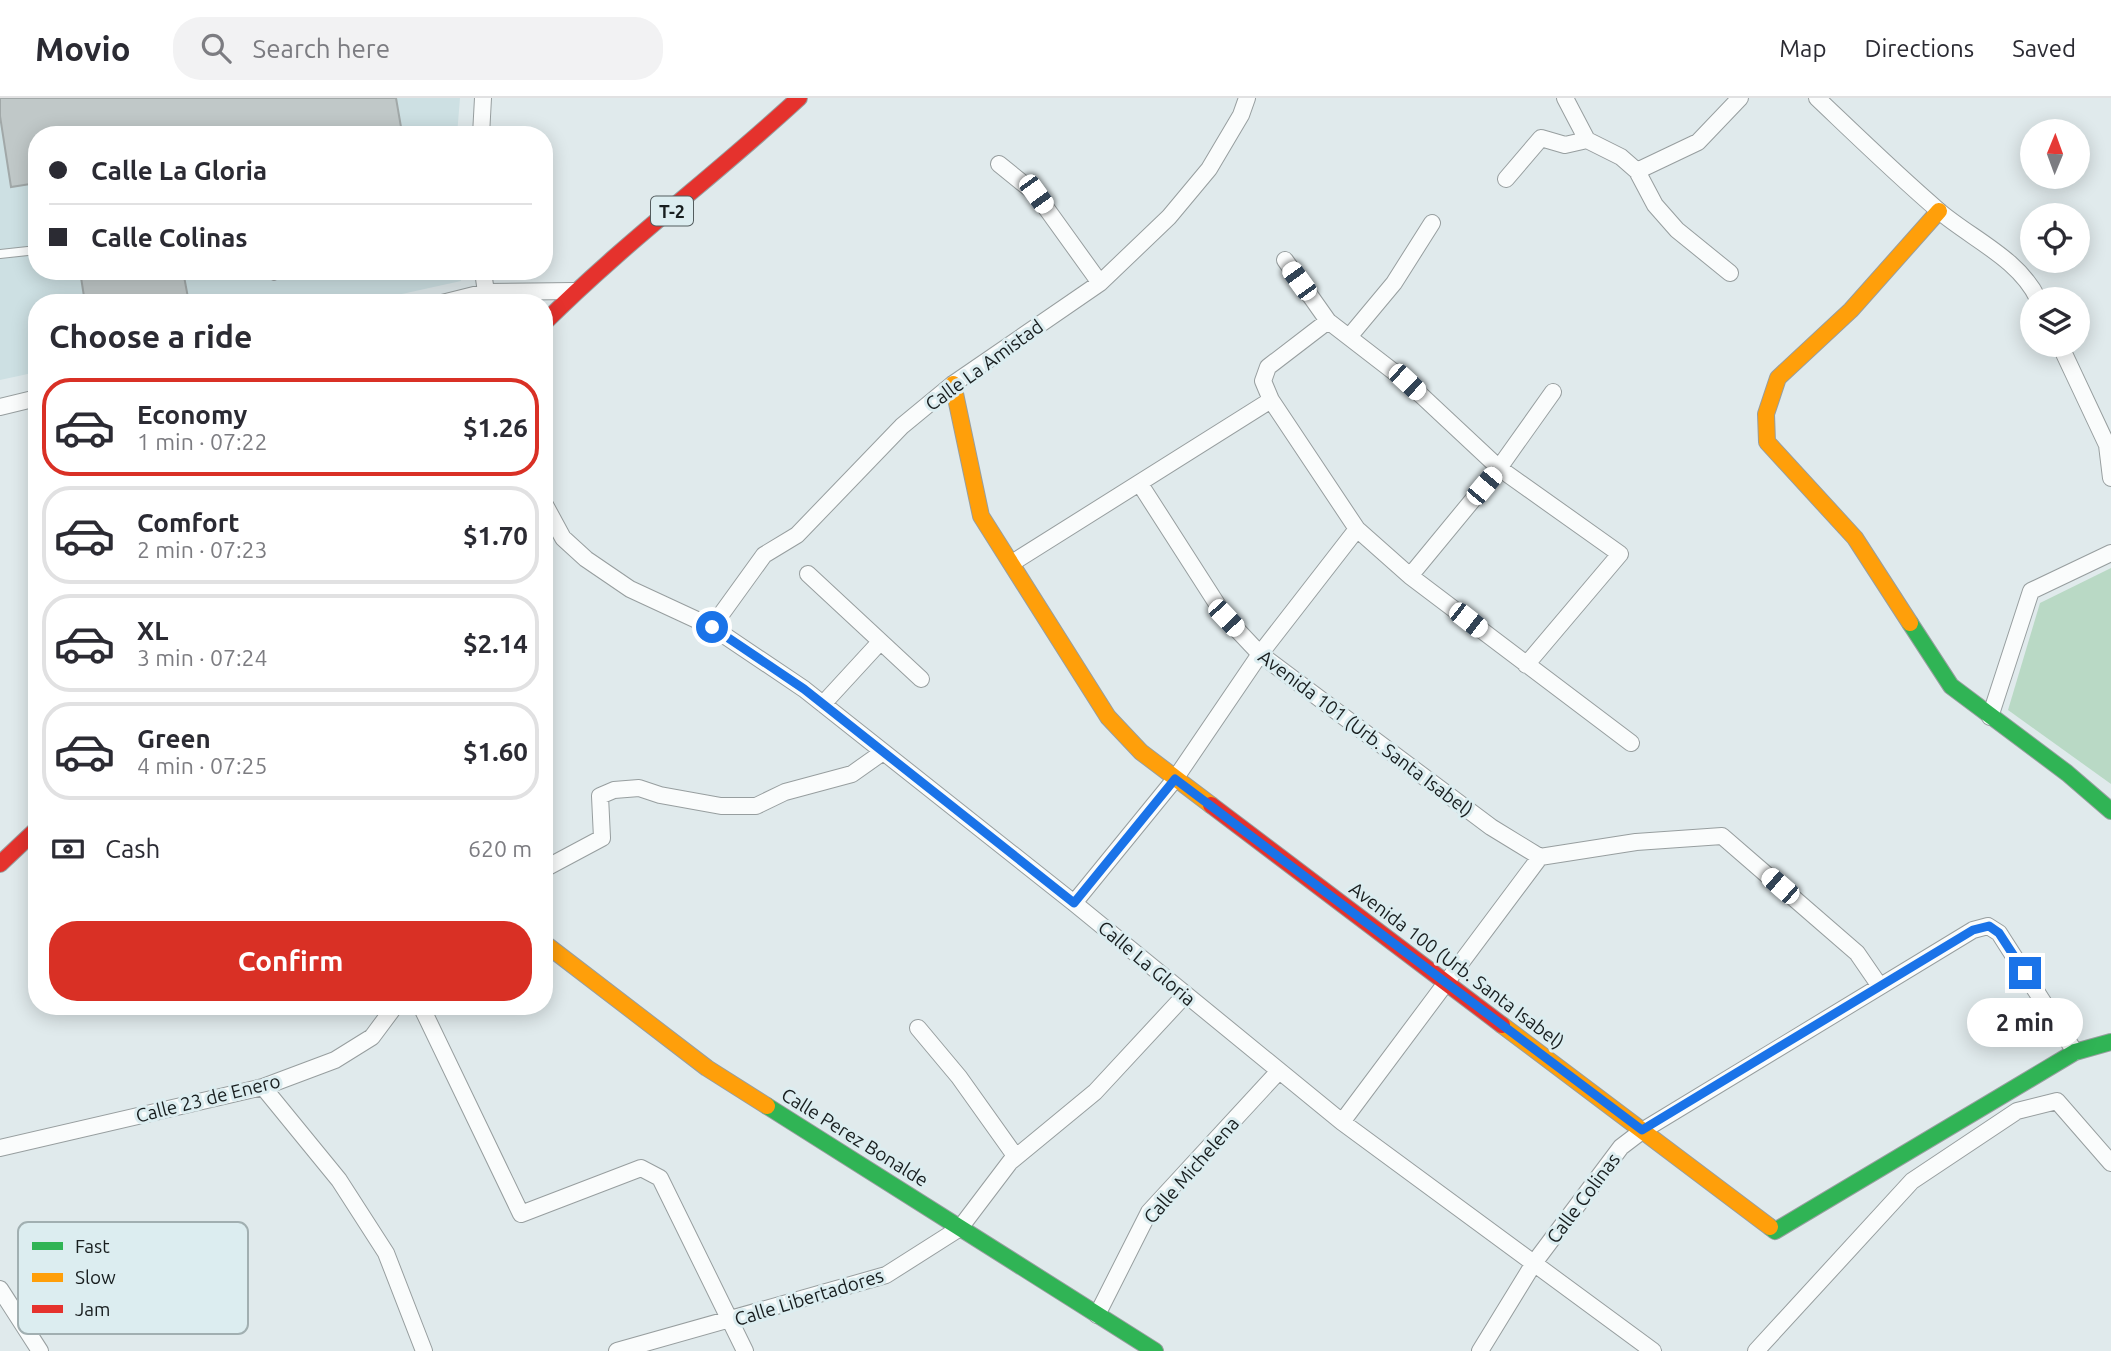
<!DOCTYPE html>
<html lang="en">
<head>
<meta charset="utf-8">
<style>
  :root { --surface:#fff; --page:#f2f2f3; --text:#2b2b33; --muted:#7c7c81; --line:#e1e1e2; --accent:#d93025 }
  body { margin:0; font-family:Ubuntu,sans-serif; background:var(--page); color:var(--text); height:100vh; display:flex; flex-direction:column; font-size:26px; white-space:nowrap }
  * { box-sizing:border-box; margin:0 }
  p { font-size:23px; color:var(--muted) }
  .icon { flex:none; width:38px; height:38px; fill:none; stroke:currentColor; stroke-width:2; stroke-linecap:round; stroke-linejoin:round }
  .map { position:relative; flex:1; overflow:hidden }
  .side { position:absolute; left:28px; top:196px; width:525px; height:721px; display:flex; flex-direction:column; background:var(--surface); border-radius:28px; box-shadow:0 4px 18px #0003 }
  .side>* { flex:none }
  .top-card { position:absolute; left:28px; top:28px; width:525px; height:154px; border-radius:28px; box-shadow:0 4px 18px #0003; display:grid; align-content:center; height:154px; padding:0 21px; background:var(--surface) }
  .needle { width:46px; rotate:1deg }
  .buttons { position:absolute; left:2020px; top:21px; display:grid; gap:14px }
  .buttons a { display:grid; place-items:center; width:70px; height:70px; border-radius:50%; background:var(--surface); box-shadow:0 4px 18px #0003; font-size:35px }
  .end { position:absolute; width:32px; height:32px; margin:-16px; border:9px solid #1a73e8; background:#fff; box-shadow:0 0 0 4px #fff }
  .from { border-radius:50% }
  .bubble { position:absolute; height:49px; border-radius:24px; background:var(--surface); box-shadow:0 4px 18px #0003; font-size:23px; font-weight:700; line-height:49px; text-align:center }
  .car { position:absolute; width:21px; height:42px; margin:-21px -10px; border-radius:9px; box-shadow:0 0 5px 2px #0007; background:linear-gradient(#fff 24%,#345 0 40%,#fff 0 76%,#345 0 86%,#fff 0) }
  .top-card b { display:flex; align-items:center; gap:24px; height:66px; font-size:26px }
  .top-card b+b { border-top:2px solid var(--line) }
  .top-card i { width:18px; height:18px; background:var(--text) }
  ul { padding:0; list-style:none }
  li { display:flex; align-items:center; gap:21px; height:98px; margin:0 14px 10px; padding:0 7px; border:4px solid var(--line); border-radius:28px }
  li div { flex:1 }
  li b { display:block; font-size:26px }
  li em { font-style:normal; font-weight:700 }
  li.active { border-color:var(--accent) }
  li>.icon { width:63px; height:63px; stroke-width:1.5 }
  h2 { padding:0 21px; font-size:32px; line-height:84px }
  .pay { display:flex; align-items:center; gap:18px; height:77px; padding:0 21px; font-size:26px }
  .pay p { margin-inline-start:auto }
  .action { display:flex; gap:14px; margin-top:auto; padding:14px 21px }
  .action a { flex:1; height:80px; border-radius:28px; background:var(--accent); color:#fff; font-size:28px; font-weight:700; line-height:80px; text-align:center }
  header { display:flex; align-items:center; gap:42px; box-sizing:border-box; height:98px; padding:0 35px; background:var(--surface); border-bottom:2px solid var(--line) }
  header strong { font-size:33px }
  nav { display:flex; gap:38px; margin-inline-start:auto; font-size:24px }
  .search { width:490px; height:63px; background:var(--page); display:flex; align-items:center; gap:18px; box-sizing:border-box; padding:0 24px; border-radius:28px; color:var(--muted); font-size:26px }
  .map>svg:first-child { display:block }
  .built { fill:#cde0e3 }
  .green { fill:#b9d9c5 }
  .building { fill:#c0c8c8; stroke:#a1a8a8; stroke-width:2 }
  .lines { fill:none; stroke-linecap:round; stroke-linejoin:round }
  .lane-casing { stroke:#979e9f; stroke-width:10 }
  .street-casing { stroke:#979e9f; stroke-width:18 }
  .fast-casing { stroke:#979e9f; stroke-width:18 }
  .slow-casing { stroke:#979e9f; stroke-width:18 }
  .jam-casing { stroke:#979e9f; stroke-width:18 }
  .lane { stroke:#fafcfc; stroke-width:8 }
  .street { stroke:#fafcfc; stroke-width:16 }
  .fast { stroke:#30b455; stroke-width:16 }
  .slow { stroke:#ff9f0a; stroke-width:16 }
  .jam { stroke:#e5322d; stroke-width:16 }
  .route { stroke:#1a73e8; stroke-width:9 }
  .labels { text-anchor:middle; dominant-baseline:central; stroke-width:6; stroke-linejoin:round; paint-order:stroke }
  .shield { fill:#dcedf0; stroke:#535c5e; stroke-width:2 }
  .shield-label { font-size:18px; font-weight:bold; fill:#181e1f }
  .street-label { font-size:19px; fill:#181e1f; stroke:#dcedf0 }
  .key { fill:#dcedf0; stroke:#a1afb1; stroke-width:2 }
  .key-label { font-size:19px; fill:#181e1f }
</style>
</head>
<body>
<header>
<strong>Movio</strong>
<div class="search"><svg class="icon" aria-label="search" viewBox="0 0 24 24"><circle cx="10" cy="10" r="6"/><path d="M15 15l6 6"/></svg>Search here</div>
<nav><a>Map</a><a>Directions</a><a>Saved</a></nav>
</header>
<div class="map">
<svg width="2111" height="1253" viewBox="0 0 2111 1253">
  <rect width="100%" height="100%" fill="#e0eaec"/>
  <path class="built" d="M 0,0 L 460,0 L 457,37 L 37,37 L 37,173 L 460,173 L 461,183 L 361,205 L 37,205 L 37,274 L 0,282 Z"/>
  <path class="green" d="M 2111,470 L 2111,686 L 2008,612 L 2040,505 Z"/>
  <path class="building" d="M 0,0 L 396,0 L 401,29 L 359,37 L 37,37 L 37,85 L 11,89 L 0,18 Z
    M 80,173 L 183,173 L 189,205 L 85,205 Z"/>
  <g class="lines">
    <g class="lane-casing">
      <path id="lane" d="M 0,156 L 37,152
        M 274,173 L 274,178"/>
    </g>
    <g class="street-casing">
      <path id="street" d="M 1565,0 L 1587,42 L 1621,59 L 1637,73 L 1655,107 L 1677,132 L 1730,175
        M 1817,0 C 1857,38 1897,77 1939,113 C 1972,141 2019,161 2038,201
        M 481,37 L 483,0
        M 999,66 L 1036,96 L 1100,185
        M 1637,73 L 1698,44 L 1740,0
        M 1506,81 L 1541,40 L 1565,47 L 1587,42
        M 1285,162 L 1328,223 L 1407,284 L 1499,370 L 1620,456 L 1526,567
        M 483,173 L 487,202
        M 442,205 L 486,194 L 575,193
        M 1328,223 L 1268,269 L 1263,283 L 1271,302 L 1357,431 L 1410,478 L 1631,645
        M 1349,239 L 1394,185 L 1432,125
        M 2060,247 L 2107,347 L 2111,380
        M 0,309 L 37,300
        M 1140,386 L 1226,520 L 1260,556 L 1491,729 L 1540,759
        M 544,405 L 563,440 L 586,461 L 630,491 L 712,529 L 804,591 L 1074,805 L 1342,1024 L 1653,1253
        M 1012,465 L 1271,302
        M 808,476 L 921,581
        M 1410,478 L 1499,370 L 1553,294
        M 712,529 L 764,457 L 797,437 L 902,328 L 953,286 L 1100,185 L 1169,119 L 1209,71 L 1241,17 L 1247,0
        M 823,606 L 880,544
        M 1990,619 L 2031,493 L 2111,455
        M 1540,759 L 1636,744 L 1722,738 L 1857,855 L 1879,887
        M 544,771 L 602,740 L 600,698 L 614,692 L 639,690 L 660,697 L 721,708 L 756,708 L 785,694 L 852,676 L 883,654
        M 1074,805 L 1175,681 L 1260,556 L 1357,431
        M 421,908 L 521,1116 L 641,1070 L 660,1080 L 745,1253
        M 918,930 L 959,979 L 1016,1059
        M 263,989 L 339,1082 L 386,1155 L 424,1253
        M 1342,1024 L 1540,759
        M 0,1050 L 263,989 L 335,962 L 372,939 L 395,908
        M 0,1191 L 40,1253
        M 1097,1217 L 1149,1114 L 1279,973
        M 617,1253 L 886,1177 L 960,1130 L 1010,1064 L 1095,994 L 1185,897
        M 1480,1253 L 1534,1165 L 1621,1049 L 1642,1033 L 1973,832 L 1988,828 L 1999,835 L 2075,954
        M 1756,1253 L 1912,1083 L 2017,1013 L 2057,1003 L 2111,1065"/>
    </g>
    <g class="fast-casing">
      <path id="fast" d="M 1910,525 L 1951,588 L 2067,675 L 2111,713
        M 767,1008 L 1155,1253
        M 1770,1129 L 1775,1133 L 2075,954 L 2111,944"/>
    </g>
    <g class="slow-casing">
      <path id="slow" d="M 953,286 L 981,418 L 1108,619 L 1141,654 L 1211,707
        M 1910,525 L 1855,440 L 1767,344 L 1766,316 L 1778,280 L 1851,212 L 1939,113
        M 544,845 L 707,970 L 767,1008
        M 1502,927 L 1770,1129"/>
    </g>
    <g class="jam-casing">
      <path id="jam" d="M 544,225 C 624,145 716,77 799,0
        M 1211,707 L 1502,927
        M 0,766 L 37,731"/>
    </g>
    <use href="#lane" class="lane"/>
    <use href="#street" class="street"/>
    <use href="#fast" class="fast"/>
    <use href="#slow" class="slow"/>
    <use href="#jam" class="jam"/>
  </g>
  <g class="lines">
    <path class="route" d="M 712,529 L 804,591 L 1074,805 L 1175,681 L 1642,1032 L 1973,832 L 1989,828 L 1999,835 L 2025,875"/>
  </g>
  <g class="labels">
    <rect class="shield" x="651" y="98.5" width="42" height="29" rx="5"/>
    <g class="shield-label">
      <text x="672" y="113">T-2</text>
    </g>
    <g class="street-label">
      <text transform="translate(984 267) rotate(-36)">Calle La Amistad</text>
      <text transform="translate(1366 635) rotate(37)">Avenida 101 (Urb. Santa Isabel)</text>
      <text transform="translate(1147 865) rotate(40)">Calle La Gloria</text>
      <text transform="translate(1457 867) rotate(37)">Avenida 100 (Urb. Santa Isabel)</text>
      <text transform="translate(208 1000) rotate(-14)">Calle 23 de Enero</text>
      <text transform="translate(855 1039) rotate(32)">Calle Perez Bonalde</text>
      <text transform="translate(1191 1072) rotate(-49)">Calle Michelena</text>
      <text transform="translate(1583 1100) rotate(-53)">Calle Colinas</text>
      <text transform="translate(809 1199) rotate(-17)">Calle Libertadores</text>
    </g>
  </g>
  <rect x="18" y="1124" width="230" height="112" rx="10" class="key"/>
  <rect x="32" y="1144" width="31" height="8" fill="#30b455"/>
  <rect x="32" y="1175" width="31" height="9" fill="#ff9f0a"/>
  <rect x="32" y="1207" width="31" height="8" fill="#e5322d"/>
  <g class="key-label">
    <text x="75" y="1155">Fast</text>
    <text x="75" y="1186">Slow</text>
    <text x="75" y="1218">Jam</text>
  </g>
</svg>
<div class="buttons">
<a><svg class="needle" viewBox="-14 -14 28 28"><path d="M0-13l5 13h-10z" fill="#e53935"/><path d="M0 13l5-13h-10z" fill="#7c7c81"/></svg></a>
<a><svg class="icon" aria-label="locate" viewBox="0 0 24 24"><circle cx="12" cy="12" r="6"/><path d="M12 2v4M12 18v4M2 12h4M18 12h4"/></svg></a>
<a><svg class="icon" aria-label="layers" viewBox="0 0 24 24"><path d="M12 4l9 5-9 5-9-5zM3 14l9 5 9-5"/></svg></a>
</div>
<i class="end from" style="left:712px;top:529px"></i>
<i class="end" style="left:2025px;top:875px"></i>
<div class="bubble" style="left:1967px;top:900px;width:116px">2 min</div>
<i class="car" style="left:1036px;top:96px;rotate:144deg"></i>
<i class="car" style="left:1299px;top:183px;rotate:324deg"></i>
<i class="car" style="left:1407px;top:284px;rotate:133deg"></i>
<i class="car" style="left:1484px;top:388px;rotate:40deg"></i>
<i class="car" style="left:1226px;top:520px;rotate:137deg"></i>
<i class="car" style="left:1468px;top:522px;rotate:128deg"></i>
<i class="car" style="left:1780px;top:788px;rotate:311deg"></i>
<div class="top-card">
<b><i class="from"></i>Calle La Gloria</b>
<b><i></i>Calle Colinas</b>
</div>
<section class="side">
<h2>Choose a ride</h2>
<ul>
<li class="active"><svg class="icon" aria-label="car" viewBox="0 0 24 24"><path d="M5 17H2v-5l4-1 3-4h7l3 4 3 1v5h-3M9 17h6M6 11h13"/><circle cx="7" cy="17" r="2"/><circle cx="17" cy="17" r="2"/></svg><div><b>Economy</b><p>1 min · 07:22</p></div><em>$1.26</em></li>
<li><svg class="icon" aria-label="car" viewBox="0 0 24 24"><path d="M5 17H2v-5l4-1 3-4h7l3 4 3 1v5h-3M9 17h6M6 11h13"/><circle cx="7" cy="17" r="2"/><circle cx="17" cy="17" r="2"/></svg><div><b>Comfort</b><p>2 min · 07:23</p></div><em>$1.70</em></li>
<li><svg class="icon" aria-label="car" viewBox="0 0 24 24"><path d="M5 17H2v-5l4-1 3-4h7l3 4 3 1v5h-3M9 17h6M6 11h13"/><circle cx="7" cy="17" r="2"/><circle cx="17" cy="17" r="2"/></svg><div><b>XL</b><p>3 min · 07:24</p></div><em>$2.14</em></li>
<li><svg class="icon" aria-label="car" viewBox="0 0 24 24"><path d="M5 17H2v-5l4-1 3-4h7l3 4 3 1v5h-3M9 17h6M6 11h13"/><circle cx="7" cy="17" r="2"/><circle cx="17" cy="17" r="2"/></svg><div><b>Green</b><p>4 min · 07:25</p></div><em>$1.60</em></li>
</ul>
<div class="pay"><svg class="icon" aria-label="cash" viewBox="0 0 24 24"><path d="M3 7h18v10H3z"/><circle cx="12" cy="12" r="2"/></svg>Cash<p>620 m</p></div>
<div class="action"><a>Confirm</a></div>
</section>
</div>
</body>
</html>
